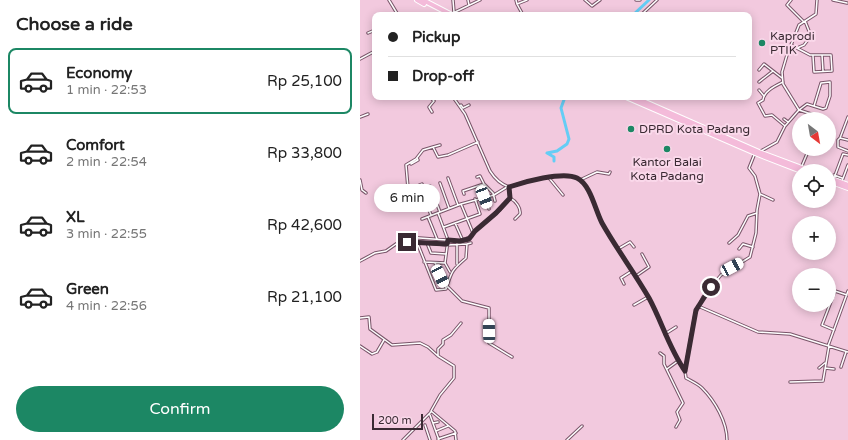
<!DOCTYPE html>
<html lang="en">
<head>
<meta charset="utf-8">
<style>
  :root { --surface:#fff; --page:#f2f2f2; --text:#222; --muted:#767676; --line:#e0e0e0; --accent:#1c8764 }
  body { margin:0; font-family:"Varela Round",sans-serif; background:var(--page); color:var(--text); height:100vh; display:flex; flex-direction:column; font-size:15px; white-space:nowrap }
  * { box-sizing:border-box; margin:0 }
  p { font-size:13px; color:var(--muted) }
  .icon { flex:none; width:22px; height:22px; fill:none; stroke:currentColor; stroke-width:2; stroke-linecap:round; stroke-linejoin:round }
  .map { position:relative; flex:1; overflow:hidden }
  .drawer { display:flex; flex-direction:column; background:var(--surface); width:360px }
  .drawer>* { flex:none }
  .guide { position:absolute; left:12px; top:12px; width:380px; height:88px; border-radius:8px; box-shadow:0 2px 10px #0003; display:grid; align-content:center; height:88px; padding:0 16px; background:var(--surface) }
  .needle { width:26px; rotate:149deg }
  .fabs { position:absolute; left:432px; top:112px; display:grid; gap:8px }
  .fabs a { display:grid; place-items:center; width:44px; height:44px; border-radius:50%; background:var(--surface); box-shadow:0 2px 10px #0003; font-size:20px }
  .scale { position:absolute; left:12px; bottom:10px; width:51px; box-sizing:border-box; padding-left:4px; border:2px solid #3a2a33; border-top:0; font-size:11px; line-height:14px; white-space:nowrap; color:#3a2a33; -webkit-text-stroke:3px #fad8ea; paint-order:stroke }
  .end { position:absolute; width:18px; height:18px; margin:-9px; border:5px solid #3a2a33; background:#fff; box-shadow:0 0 0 2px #fff }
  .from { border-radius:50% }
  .bubble { position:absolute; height:28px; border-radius:14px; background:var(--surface); box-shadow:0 2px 10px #0003; font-size:13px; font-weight:600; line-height:28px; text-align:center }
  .car { position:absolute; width:12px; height:24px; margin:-12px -6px; border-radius:5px; box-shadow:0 0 3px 1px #0007; background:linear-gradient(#fff 24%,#345 0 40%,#fff 0 76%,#345 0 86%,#fff 0) }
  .guide b { display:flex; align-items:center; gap:14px; height:38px; font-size:15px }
  .guide b+b { border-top:1px solid var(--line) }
  .guide i { width:10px; height:10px; background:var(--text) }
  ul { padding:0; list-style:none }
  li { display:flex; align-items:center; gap:12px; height:66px; margin:0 8px 6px; padding:0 8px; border:2px solid transparent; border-radius:8px }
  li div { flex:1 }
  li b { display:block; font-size:15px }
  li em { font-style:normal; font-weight:600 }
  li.active { border-color:var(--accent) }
  li>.icon { width:36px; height:36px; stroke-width:1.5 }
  h2 { padding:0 16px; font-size:18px; line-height:48px }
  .primary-button { display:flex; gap:8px; margin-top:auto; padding:8px 16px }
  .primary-button a { flex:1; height:46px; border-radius:24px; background:var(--accent); color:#fff; font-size:16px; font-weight:600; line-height:46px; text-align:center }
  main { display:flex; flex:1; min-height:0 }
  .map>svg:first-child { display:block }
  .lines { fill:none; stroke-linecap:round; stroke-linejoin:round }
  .river { stroke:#64cdf5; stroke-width:3 }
  .minor-casing { stroke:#795569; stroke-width:3.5 }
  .trunk-casing { stroke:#fff; stroke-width:6 }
  .minor { stroke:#fff; stroke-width:1.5 }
  .trunk { stroke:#f4bbda; stroke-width:4 }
  .route { stroke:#3a2a33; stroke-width:5 }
  .poi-dot { fill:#1c8764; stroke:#fad8ea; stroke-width:1.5 }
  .labels { text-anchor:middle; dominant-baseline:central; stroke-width:4; stroke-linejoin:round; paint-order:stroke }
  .poi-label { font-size:12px; fill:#3a2a33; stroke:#fad8ea; text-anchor:start }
</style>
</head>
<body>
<main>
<section class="drawer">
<h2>Choose a ride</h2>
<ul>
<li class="active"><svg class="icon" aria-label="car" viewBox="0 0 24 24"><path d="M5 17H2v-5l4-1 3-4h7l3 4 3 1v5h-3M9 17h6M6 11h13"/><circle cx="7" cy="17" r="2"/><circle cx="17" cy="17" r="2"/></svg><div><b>Economy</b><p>1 min · 22:53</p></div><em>Rp 25,100</em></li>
<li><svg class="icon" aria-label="car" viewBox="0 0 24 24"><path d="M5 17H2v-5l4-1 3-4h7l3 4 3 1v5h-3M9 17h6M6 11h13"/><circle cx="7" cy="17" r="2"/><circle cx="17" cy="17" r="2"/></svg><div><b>Comfort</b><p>2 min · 22:54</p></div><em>Rp 33,800</em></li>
<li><svg class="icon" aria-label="car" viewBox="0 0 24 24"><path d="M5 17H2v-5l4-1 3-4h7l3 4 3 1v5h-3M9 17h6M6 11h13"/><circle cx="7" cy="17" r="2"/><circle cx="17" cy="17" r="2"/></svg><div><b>XL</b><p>3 min · 22:55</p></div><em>Rp 42,600</em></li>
<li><svg class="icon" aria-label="car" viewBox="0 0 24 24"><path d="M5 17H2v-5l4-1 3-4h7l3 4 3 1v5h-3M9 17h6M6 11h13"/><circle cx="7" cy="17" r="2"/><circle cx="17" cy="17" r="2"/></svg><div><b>Green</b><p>4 min · 22:56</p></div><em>Rp 21,100</em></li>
</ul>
<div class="primary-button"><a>Confirm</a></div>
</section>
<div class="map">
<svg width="488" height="440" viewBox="0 0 488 440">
  <rect width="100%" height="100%" fill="#f2c9de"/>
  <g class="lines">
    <path class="river" d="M 273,15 L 289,0
      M 194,161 L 194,157 L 187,153 L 197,151 L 207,144 L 209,139 L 201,108 L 205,97"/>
    <g class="minor-casing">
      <path id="minor" d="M 29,0 L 38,15
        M 93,0 L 94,12
        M 108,0 L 109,5
        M 156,0 L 157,4 L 167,0
        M 225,0 L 232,6 L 240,0
        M 276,0 L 280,0
        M 431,0 L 427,5 L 443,21
        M 473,0 L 487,3
        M 157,4 L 163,15
        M 93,13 L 120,0
        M 82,15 L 83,14
        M 281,15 L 297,0
        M 8,33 L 15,30
        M 431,45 L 450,55 L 471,55 L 472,71 L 454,72 L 453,56
        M 437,48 L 444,45 L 451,36 L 445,21
        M 462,55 L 463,71
        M 0,59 L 15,51
        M 399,70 L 404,64 L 422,78
        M 399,82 L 413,71
        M 423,82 C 415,86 404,91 403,100 L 398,103 L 405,116 L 412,115 L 425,126
        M 399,90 L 404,96
        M 70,97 L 74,101 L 69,107 L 72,112
        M 93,97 L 105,114 L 130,171 C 135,179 140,184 149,187 C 163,182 203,171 217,178 C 231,185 235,210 242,223 C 256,248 274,272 289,298 C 302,321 309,348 325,371 L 326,378 C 331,381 337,383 342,388 C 355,401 367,422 367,440
        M 113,97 L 115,97
        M 43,98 L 44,97
        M 100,106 L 101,105 L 103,108 L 109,105
        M 439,110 L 447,104 L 463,109 L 466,108 L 470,96 L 470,82 L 461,83 L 454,106
        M 439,110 L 466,119
        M 0,117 L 8,114
        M 488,117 L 480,138 L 488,140
        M 424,119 L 428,122
        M 480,138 L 478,140 L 478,147 L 488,151
        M 73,147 L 80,145
        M 401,151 L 417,142 L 425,126 L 439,110 L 423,84 L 422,72 L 427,55 L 439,25 L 456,14 L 457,0
        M 51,164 L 58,160 L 57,158
        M 441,168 L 449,149
        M 474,175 L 482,178
        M 117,177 L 120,176 L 124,184
        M 88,178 L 98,205
        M 189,178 L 203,195
        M 474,178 L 483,154 L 488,155
        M 0,180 L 2,190 L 6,193
        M 220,180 L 237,172 L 249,174 L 250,172
        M 482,181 L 488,165
        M 80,183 L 89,208
        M 62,184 L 52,188 L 48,188 L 46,165 L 56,159 L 63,150 L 73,147 L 78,157 L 88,155 L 118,142
        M 70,186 L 80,212
        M 62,192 L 71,215
        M 104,194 L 103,191 L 124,184 L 133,193 L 135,201
        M 400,194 L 413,200
        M 124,197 L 129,209
        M 150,198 C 156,201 161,208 160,214 L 155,219
        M 101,204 L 134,195 L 147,187
        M 78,213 L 88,240 L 85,263 L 90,272
        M 68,217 L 77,239
        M 95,223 L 103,241
        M 84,227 L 120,214 L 115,199
        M 113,233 L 140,210 L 150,198 L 149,187
        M 67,243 L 71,253 L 86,254
        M 369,243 L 378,235 L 388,216 L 397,213
        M 97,244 L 97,264
        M 107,244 L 111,243
        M 258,249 L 270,242 L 274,247
        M 379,249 L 383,244 L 393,247
        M 39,251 L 40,246 L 48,241 L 87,245 L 107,244 L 106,258 C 91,271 92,271 86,289 L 76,290 L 57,242
        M 0,261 L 15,253 L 26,251 L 46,237 L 100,241 L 112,236 L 113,233 L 101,204 L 62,219
        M 64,262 L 85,263
        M 75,263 L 86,288
        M 276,276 L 289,267 L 282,254
        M 264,284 L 261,278 L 272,271
        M 87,286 L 102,301 L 129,308 L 129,343 L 152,357
        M 274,305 L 288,297
        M 338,306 L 398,332 L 430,334 L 488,352
        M 0,318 L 9,317 L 10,329 L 32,345 L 60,343 L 68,347 L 78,356
        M 474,330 L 462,325 L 475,291 L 487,295
        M 305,334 L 316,327
        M 0,346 L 12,354 L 17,352 L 24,340
        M 468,346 L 488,291
        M 300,353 L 304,356 L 304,364 L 323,403 L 317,412 L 320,420 L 316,427
        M 481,367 L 486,352
        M 459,368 L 465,363
        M 465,368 L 474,369
        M 307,369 L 318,361
        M 325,370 L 335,314 L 343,297 L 361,275 L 390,257 L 396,233 L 397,210 L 400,194 L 395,176 L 389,168 L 395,153
        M 430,382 L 463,381 L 469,346
        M 70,415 L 79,440
        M 73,423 L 78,422
        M 65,425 L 70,440
        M 76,431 L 88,426
        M 78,439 L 96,433
        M 43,440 L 71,412
        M 96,440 L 95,431 L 71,411 L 80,395 L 94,378 L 94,366 L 78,356 L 78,349 L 83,344 L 83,340 L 91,335 L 101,323
        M 207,440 L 222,426"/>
    </g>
    <g class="trunk-casing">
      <path id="trunk" d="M 57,0 L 64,4
        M 63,0 L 92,15
        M 266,97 L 395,153 L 441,171
        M 274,97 L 399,152 L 450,171
        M 469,178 L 488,185
        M 469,181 L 488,188"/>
    </g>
    <use href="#minor" class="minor"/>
    <use href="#trunk" class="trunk"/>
  </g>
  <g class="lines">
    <path class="route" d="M 47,242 L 87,244 L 88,240 L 100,241 L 109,239 L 115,231 L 136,213 L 150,198 L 149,187 C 163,182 203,171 217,178 C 231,185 235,210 242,223 C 256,248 274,272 289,298 C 302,322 309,348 325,371 L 336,310 L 351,287"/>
  </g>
  <g class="poi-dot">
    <circle cx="402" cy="43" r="4"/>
    <circle cx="271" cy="129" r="4"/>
    <circle cx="307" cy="149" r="4"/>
  </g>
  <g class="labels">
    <g class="poi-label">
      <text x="410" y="36">Kaprodi<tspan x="410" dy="14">PTIK</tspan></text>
      <text x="279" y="129">DPRD Kota Padang</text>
      <text x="307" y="162" text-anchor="middle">Kantor Balai<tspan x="307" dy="14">Kota Padang</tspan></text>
    </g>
  </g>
</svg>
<div class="fabs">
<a><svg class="needle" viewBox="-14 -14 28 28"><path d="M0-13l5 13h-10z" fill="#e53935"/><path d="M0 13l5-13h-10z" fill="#767676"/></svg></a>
<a><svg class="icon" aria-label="locate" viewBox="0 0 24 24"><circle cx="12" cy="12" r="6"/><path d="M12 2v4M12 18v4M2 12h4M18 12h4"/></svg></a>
<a>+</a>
<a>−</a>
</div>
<div class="scale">200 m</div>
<i class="end from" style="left:351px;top:287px"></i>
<i class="end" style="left:47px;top:242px"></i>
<div class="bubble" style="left:14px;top:184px;width:66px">6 min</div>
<i class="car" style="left:124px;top:197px;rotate:159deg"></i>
<i class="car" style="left:372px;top:267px;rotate:62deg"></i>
<i class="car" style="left:80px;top:276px;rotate:154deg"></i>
<i class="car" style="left:129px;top:331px;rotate:359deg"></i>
<div class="guide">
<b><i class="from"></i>Pickup</b>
<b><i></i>Drop-off</b>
</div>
</div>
</main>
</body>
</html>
